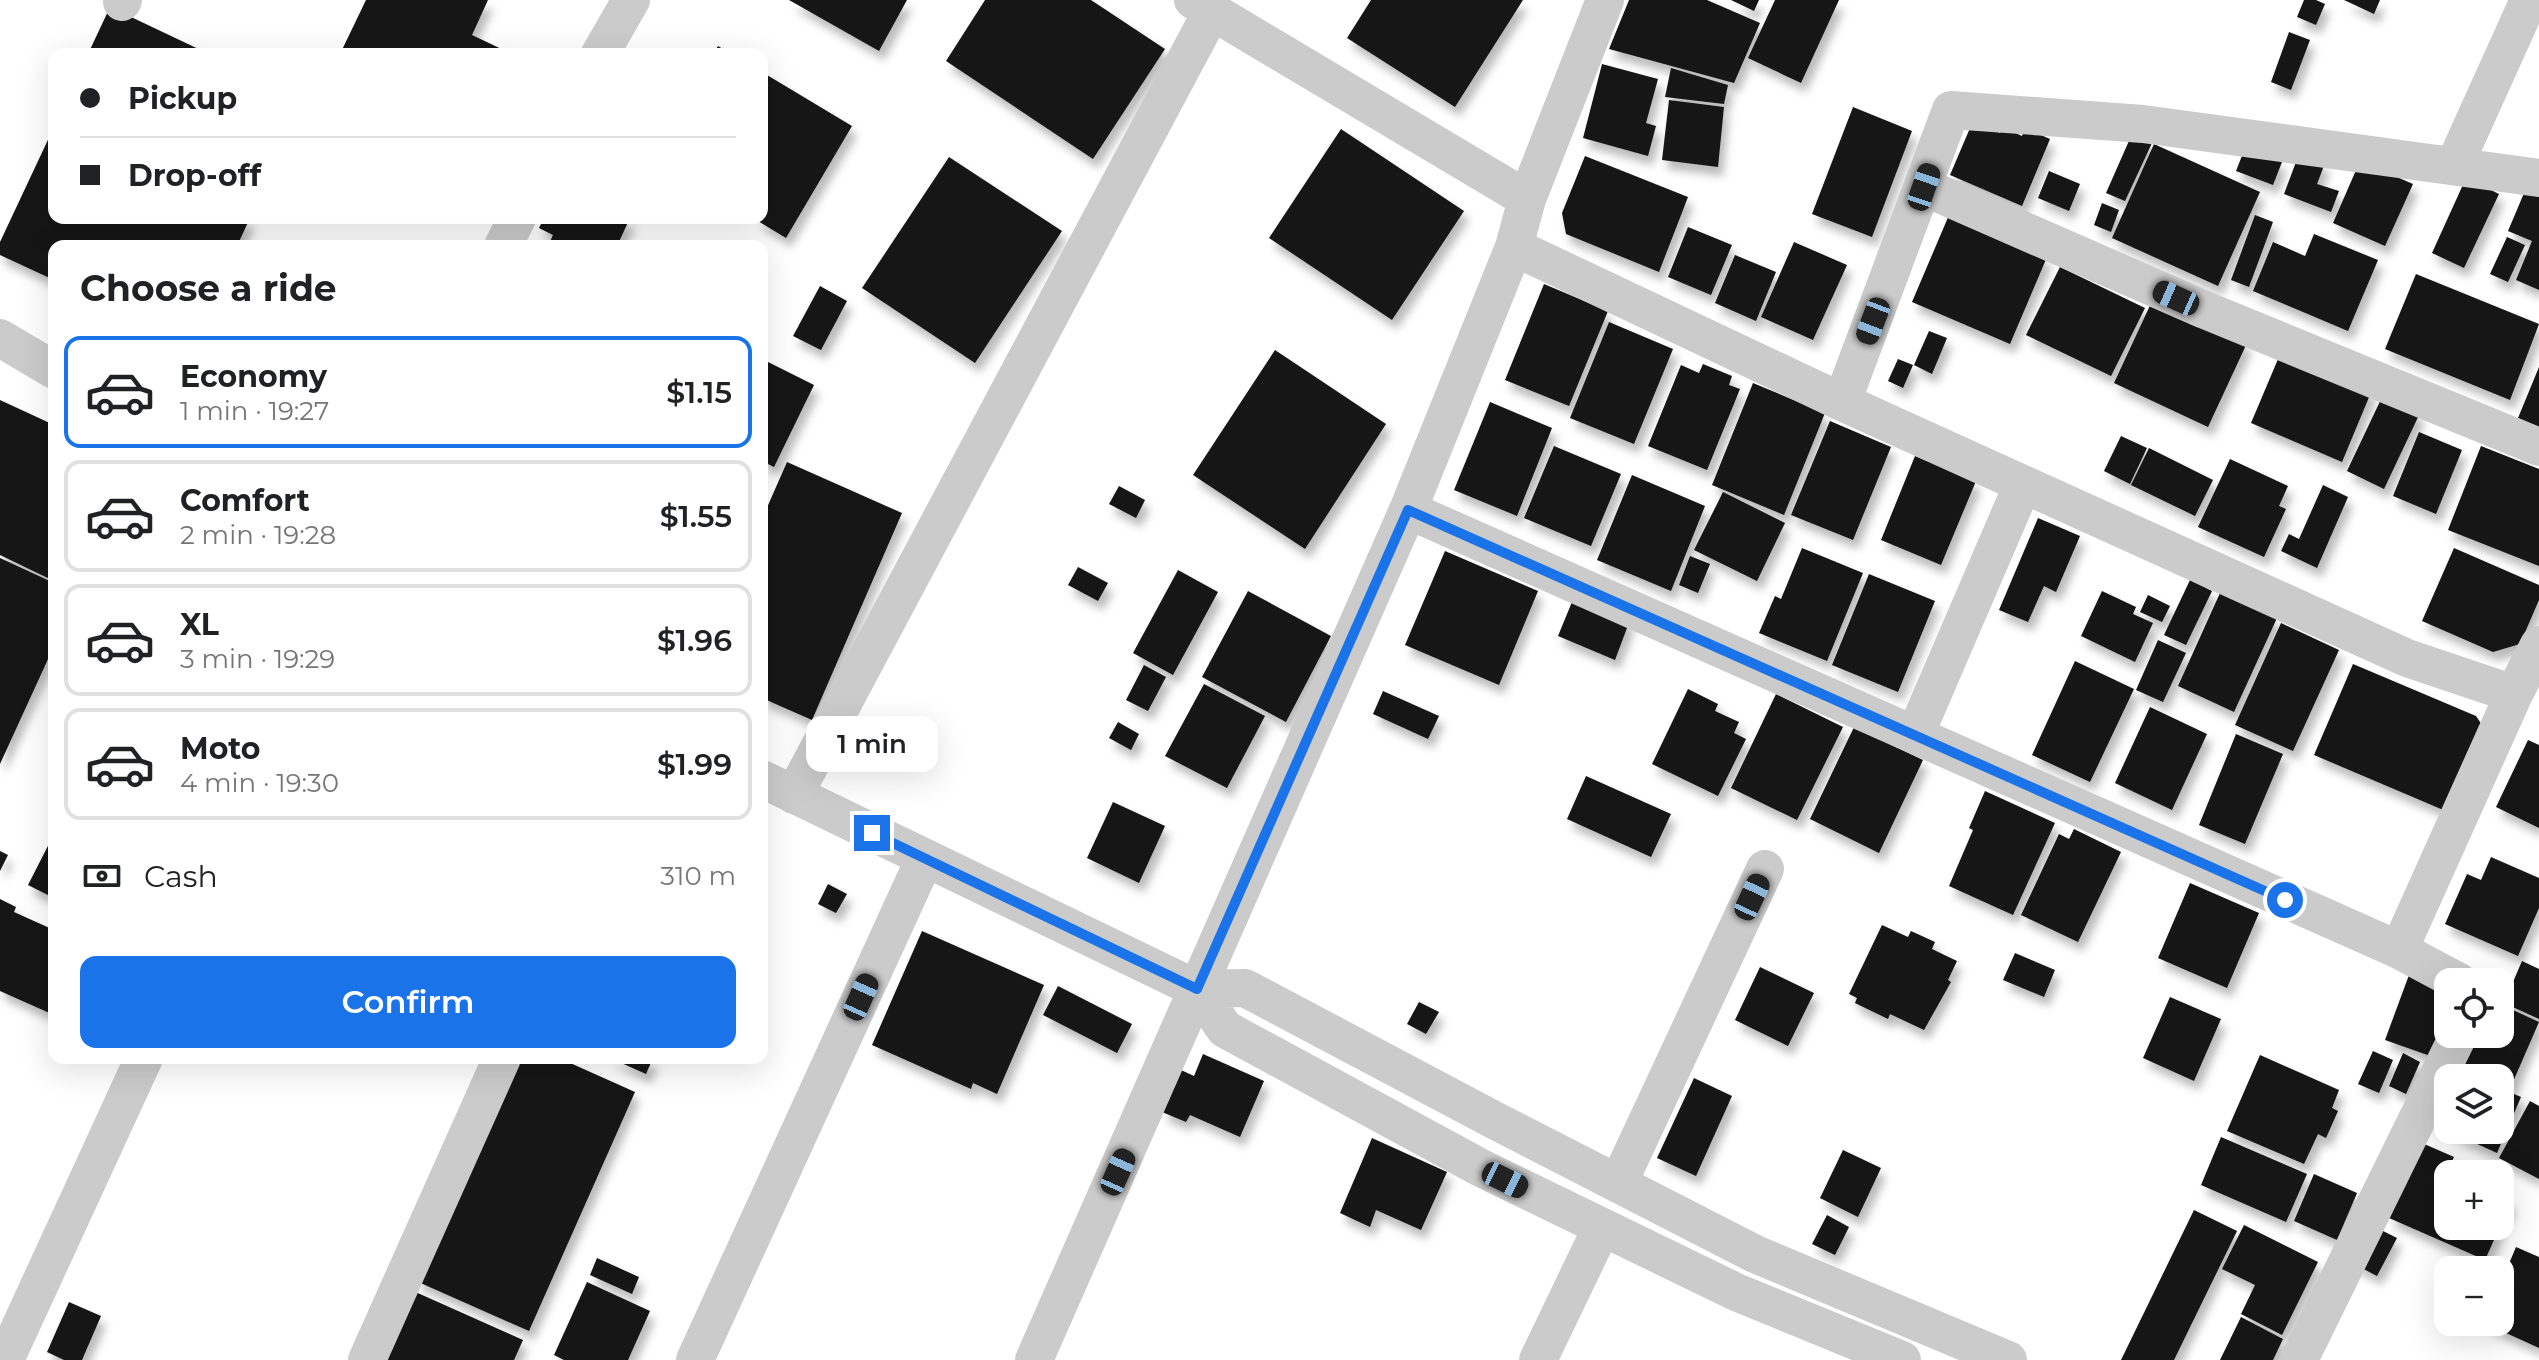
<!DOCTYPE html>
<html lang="en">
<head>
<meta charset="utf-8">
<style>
  :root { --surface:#fff; --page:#f6f6f6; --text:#202124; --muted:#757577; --line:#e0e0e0; --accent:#1a73e8 }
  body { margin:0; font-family:Montserrat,sans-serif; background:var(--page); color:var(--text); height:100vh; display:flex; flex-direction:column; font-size:30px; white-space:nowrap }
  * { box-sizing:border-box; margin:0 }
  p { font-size:26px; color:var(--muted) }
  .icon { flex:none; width:44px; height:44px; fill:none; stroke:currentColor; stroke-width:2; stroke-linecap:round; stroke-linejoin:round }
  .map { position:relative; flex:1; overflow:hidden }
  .sheet { position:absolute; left:48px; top:240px; width:720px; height:824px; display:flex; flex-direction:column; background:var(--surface); border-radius:16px; box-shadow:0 8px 32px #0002 }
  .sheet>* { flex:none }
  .hud { position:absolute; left:48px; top:48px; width:720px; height:176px; border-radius:16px; box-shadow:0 8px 32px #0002; display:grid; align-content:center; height:176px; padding:0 32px; background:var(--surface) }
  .controls { position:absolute; left:2434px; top:968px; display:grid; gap:16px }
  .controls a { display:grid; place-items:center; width:80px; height:80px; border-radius:16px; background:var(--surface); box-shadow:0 8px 32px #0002; font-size:40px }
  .end { position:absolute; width:36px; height:36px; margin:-18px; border:10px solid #1a73e8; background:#fff; box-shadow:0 0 0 4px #fff }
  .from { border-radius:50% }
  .bubble { position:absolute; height:56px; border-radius:16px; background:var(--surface); box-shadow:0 8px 32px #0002; font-size:26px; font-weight:600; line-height:56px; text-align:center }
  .car { position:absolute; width:24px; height:48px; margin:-24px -12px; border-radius:10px; box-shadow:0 0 6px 2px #0007; background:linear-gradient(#222 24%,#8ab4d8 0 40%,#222 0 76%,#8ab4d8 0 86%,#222 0) }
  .hud b { display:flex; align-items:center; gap:28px; height:76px; font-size:30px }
  .hud b+b { border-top:2px solid var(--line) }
  .hud i { width:20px; height:20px; background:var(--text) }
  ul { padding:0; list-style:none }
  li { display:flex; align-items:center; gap:24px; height:112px; margin:0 16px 12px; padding:0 16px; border:4px solid var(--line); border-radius:16px }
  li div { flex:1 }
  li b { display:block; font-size:30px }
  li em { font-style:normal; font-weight:600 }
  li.current { border-color:var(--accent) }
  li>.icon { width:72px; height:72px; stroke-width:1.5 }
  h2 { padding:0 32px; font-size:36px; line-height:96px }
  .pay { display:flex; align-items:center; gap:20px; height:88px; padding:0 32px; font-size:30px }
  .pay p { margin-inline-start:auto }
  .cta { display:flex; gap:16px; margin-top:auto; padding:16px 32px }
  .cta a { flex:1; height:92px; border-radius:16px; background:var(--accent); color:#fff; font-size:32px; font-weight:600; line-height:92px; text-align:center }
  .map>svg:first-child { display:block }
  .building { fill:#151515; filter:url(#shadow) }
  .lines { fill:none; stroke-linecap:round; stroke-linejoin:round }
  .minor { stroke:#cbcbcb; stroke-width:38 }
  .route { stroke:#1a73e8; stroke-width:10 }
</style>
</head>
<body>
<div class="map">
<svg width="2539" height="1360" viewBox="0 0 2539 1360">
  <defs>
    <filter id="shadow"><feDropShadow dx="5" dy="9" stdDeviation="4" flood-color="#0004"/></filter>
  </defs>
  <rect width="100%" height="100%" fill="#fff"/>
  <path class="building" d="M 366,0 L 488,0 L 472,35 L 512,54 L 340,54 Z
    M 789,0 L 907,0 L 879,51 Z
    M 985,0 L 1091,0 L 1165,49 L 1093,159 L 946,61 Z
    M 1371,0 L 1523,0 L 1455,107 L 1347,38 Z
    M 1629,0 L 1707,0 L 1760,23 L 1734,83 L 1609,49 Z
    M 1731,0 L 1759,0 L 1754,11 Z
    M 1775,0 L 1839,0 L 1801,83 L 1748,58 Z
    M 2304,0 L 2316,0 L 2325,4 L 2316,25 L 2297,17 Z
    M 2344,0 L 2380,0 L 2374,14 Z
    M 110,7 L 209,54 L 88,54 Z
    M 2289,32 L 2310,40 L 2291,90 L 2271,82 Z
    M 718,46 L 731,54 L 713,54 Z
    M 1602,64 L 1658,79 L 1646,123 L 1656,126 L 1648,156 L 1583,138 Z
    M 1671,68 L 1728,85 L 1724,104 L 1665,97 Z
    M 762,72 L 852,126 L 786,238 L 753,218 L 762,218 Z
    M 1669,100 L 1724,107 L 1718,167 L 1662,160 Z
    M 1853,107 L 1912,131 L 1872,237 L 1812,214 Z
    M 1973,121 L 2000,133 L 2002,127 L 2022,136 L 2025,128 L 2050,139 L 2022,206 L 1950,175 Z
    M 54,127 L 54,218 L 250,218 L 237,246 L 54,246 L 54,280 L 0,255 L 0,242 Z
    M 1341,129 L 1464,211 L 1392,320 L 1269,238 Z
    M 2132,134 L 2152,143 L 2125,201 L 2106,193 Z
    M 2154,144 L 2260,192 L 2218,286 L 2112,238 Z
    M 2245,148 L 2282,162 L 2273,185 L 2236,171 Z
    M 2299,154 L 2325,163 L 2317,184 L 2339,191 L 2331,212 L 2284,194 Z
    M 1585,156 L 1688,197 L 1659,272 L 1566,234 L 1562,213 Z
    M 949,157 L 1062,231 L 975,363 L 862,288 Z
    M 2360,161 L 2413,184 L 2385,246 L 2333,223 Z
    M 2049,171 L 2080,184 L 2069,211 L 2038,198 Z
    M 2466,178 L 2499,194 L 2464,268 L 2432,253 Z
    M 2527,186 L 2539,191 L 2539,290 L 2516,280 L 2532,241 L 2508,231 Z
    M 2102,203 L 2119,210 L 2111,232 L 2094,225 Z
    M 1949,215 L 2047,257 L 2010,344 L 1912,302 Z
    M 2255,215 L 2273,222 L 2249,287 L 2231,280 Z
    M 544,218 L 630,218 L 617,246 L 548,246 L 553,235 L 539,228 Z
    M 1688,227 L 1732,245 L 1711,295 L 1668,277 Z
    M 2314,234 L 2378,260 L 2348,331 L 2253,291 L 2273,242 L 2305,256 Z
    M 2507,237 L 2525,245 L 2508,282 L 2490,274 Z
    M 1794,242 L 1847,265 L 1813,340 L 1761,317 Z
    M 1735,255 L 1776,272 L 1756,321 L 1715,303 Z
    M 2060,267 L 2145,308 L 2111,376 L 2026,335 Z
    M 2416,274 L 2539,324 L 2510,400 L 2385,349 Z
    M 1544,284 L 1608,311 L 1569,406 L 1505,380 Z
    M 820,286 L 847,301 L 821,350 L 793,336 Z
    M 2153,299 L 2247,343 L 2208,427 L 2114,383 Z
    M 1609,322 L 1673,349 L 1634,444 L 1570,418 Z
    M 1929,331 L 1947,338 L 1932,374 L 1914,365 Z
    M 1275,350 L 1386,424 L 1305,549 L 1193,475 Z
    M 2281,352 L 2372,390 L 2342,462 L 2251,423 Z
    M 762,359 L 814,385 L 774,467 L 762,461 Z
    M 1898,359 L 1913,365 L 1903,388 L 1888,381 Z
    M 1703,364 L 1732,376 L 1729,385 L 1740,389 L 1707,470 L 1648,446 L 1681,365 L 1699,373 Z
    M 2539,367 L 2539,427 L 2518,418 Z
    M 1753,383 L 1825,413 L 1784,515 L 1712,485 Z
    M 2383,395 L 2420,413 L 2384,489 L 2347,471 Z
    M 0,400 L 54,425 L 54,581 L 0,555 Z
    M 1490,402 L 1552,428 L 1517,516 L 1454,490 Z
    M 1830,421 L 1891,447 L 1853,540 L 1791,515 Z
    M 2419,432 L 2462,450 L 2436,514 L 2393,496 Z
    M 2121,436 L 2147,448 L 2130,484 L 2104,471 Z
    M 1554,446 L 1621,474 L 1591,546 L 1524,518 Z
    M 2481,446 L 2539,469 L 2539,566 L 2448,530 Z
    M 2149,448 L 2213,480 L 2195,516 L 2131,485 Z
    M 1915,456 L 1976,481 L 1941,565 L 1881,540 Z
    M 2230,459 L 2288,486 L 2279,506 L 2286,509 L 2264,557 L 2198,527 Z
    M 787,462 L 902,513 L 812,720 L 762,698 L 762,519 Z
    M 1632,475 L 1705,506 L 1671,591 L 1597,560 Z
    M 2323,485 L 2348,497 L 2317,568 L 2281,551 L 2289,534 L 2299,539 Z
    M 1119,486 L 1145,500 L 1136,518 L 1109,504 Z
    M 1723,492 L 1785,523 L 1757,581 L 1694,550 Z
    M 2038,518 L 2080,536 L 2056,592 L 2044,586 L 2028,622 L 1999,610 Z
    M 1802,548 L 1863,573 L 1827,661 L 1759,633 L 1775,596 L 1781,599 Z
    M 2454,548 L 2539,585 L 2539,600 L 2520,644 L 2493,652 L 2422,621 Z
    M 1445,551 L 1538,591 L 1499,685 L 1405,645 Z
    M 1690,556 L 1710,564 L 1698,593 L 1679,585 Z
    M 0,558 L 54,583 L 54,646 L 0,764 Z
    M 1078,567 L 1108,583 L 1098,601 L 1068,585 Z
    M 1178,570 L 1218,592 L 1173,675 L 1133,653 Z
    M 1869,574 L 1935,601 L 1898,692 L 1832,665 Z
    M 2190,580 L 2212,591 L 2186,645 L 2164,635 Z
    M 1248,591 L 1331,636 L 1286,722 L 1202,677 Z
    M 2102,591 L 2136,607 L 2133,614 L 2153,623 L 2135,662 L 2081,636 Z
    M 2220,593 L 2277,618 L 2234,712 L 2178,686 Z
    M 2148,595 L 2170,606 L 2162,622 L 2140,612 Z
    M 1574,597 L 1630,620 L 1615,660 L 1558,636 Z
    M 2281,623 L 2339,650 L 2293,751 L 2235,725 Z
    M 2158,640 L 2186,653 L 2163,702 L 2136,690 Z
    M 2075,661 L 2134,689 L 2090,782 L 2032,755 Z
    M 2353,664 L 2476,716 L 2484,728 L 2448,812 L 2314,755 Z
    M 1144,665 L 1166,677 L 1148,711 L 1126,700 Z
    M 1204,684 L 1265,716 L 1227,788 L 1165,756 Z
    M 1688,689 L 1718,704 L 1715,711 L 1739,722 L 1734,733 L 1746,739 L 1718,796 L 1652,764 Z
    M 1383,691 L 1439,716 L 1428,739 L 1373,714 Z
    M 1776,694 L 1843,727 L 1797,820 L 1731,788 Z
    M 2150,707 L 2207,734 L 2172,810 L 2115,783 Z
    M 1118,722 L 1139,734 L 1131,750 L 1109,738 Z
    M 1854,727 L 1923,760 L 1879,853 L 1810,819 Z
    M 2236,734 L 2283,754 L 2245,844 L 2199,825 Z
    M 2528,740 L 2539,745 L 2539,828 L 2496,807 Z
    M 1586,776 L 1671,814 L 1651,857 L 1567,819 Z
    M 1985,791 L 2055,823 L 2013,915 L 1949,886 L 1973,830 L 1969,828 Z
    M 1113,802 L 1165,826 L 1139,883 L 1087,858 Z
    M 2074,829 L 2121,852 L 2078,942 L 2021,915 L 2059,834 L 2069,839 Z
    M 54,834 L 54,898 L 28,885 Z
    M 0,851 L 8,855 L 0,871 Z
    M 2491,857 L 2539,878 L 2539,908 L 2518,956 L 2445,924 L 2467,874 L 2481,880 Z
    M 2190,883 L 2259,913 L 2227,988 L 2158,958 Z
    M 828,884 L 847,894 L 836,913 L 818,904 Z
    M 0,899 L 16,907 L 14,912 L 54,930 L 54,1015 L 0,991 Z
    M 1882,925 L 1908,937 L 1911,931 L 1935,942 L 1932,949 L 1957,961 L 1948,980 L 1951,982 L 1924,1030 L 1890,1014 L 1888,1019 L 1855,1003 L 1857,998 L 1849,994 Z
    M 922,931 L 1044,985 L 997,1094 L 973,1083 L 971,1089 L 872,1045 Z
    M 2015,953 L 2055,970 L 2044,997 L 2003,980 Z
    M 2522,961 L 2539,969 L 2539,1019 L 2504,1003 Z
    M 1760,967 L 1814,993 L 1788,1046 L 1735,1020 Z
    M 2409,975 L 2448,990 L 2448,1024 L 2436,1058 L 2385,1040 Z
    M 1058,986 L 1132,1024 L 1117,1053 L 1043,1015 Z
    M 2170,997 L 2221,1019 L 2194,1081 L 2143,1058 Z
    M 1419,1002 L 1439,1012 L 1426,1034 L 1407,1024 Z
    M 2500,1004 L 2539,1022 L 2509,1091 L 2500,1087 L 2500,1078 L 2480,1078 L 2461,1069 L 2476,1034 L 2500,1034 Z
    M 2373,1051 L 2393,1060 L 2379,1093 L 2358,1084 Z
    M 2403,1053 L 2420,1062 L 2406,1094 L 2389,1086 Z
    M 1203,1054 L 1264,1081 L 1240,1137 L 1190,1115 L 1186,1122 L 1162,1112 L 1181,1070 L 1194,1076 Z
    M 2260,1055 L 2339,1090 L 2332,1108 L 2338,1111 L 2326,1138 L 2318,1134 L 2304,1164 L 2227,1131 Z
    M 516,1058 L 559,1058 L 635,1092 L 529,1331 L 416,1281 Z
    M 610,1058 L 653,1058 L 646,1074 Z
    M 1694,1078 L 1732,1096 L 1696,1176 L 1657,1158 Z
    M 2448,1084 L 2448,1130 L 2500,1130 L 2500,1088 L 2521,1097 L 2497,1153 L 2431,1123 Z
    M 2530,1101 L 2539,1106 L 2539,1179 L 2499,1158 Z
    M 2221,1137 L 2307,1174 L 2286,1222 L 2201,1185 Z
    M 1372,1138 L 1447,1172 L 1421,1230 L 1376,1210 L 1370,1227 L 1340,1213 Z
    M 2422,1143 L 2454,1157 L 2446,1174 L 2448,1226 L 2500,1226 L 2500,1197 L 2511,1202 L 2485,1260 L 2389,1218 Z
    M 1843,1150 L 1881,1168 L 1858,1217 L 1820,1198 Z
    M 2314,1174 L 2357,1193 L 2337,1240 L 2294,1221 Z
    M 2194,1210 L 2237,1231 L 2174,1360 L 2121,1360 Z
    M 1827,1215 L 1849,1227 L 1835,1255 L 1812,1244 Z
    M 2244,1225 L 2318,1262 L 2282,1335 L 2241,1314 L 2255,1285 L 2222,1269 Z
    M 2373,1226 L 2397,1238 L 2377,1276 L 2354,1264 Z
    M 2516,1247 L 2539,1257 L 2539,1348 L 2482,1322 L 2500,1322 L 2500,1285 Z
    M 597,1258 L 639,1277 L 632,1294 L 590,1275 Z
    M 587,1282 L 650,1311 L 628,1360 L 564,1360 L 554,1355 Z
    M 411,1290 L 523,1340 L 514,1360 L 380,1360 Z
    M 69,1302 L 101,1316 L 82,1360 L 64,1360 L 47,1352 Z
    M 2241,1317 L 2283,1339 L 2273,1360 L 2220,1360 Z"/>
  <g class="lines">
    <path class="minor" d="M 1193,0 L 1527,199
      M 122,2 L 123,0
      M 600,54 L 631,0
      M 2454,166 L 2529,0
      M 1924,187 L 2205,310 L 2539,447
      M 503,246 L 517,218
      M 1514,247 L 1842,402 L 2407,658 L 2514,694
      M 0,338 L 54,370
      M 1842,402 L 1951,110 L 2143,124 L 2539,178
      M 1408,510 L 2399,950 L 2459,982
      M 1915,735 L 2023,484
      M 762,779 L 1197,989 L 1245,988 L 1494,1120 L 1755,1254 L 2008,1360
      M 794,795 L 1212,11
      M 2399,950 L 2514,694 L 2539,645
      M 1197,989 L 1225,1029 L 1481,1168 L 1736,1292 L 1902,1360
      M 1618,1184 L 1765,869
      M 5,1360 L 144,1058
      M 367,1360 L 502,1058
      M 695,1360 L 925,858
      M 1034,1360 L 1408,510 L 1514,247 L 1527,199 L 1605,0
      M 1538,1360 L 1602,1227
      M 2299,1360 L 2459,1034"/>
  </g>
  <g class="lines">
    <path class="route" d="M 872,833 L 1197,989 L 1408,510 L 2285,900"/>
  </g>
</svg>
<div class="controls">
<a><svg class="icon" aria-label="locate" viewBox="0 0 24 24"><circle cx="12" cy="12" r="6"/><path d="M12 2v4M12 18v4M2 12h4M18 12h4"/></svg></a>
<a><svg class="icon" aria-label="layers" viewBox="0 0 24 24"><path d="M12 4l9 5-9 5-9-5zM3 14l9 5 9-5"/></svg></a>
<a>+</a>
<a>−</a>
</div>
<i class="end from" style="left:2285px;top:900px"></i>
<i class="end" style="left:872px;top:833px"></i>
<div class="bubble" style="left:806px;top:716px;width:132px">1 min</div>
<i class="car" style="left:1924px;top:187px;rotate:19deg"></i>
<i class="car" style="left:2176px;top:298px;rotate:294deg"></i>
<i class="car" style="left:1873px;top:321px;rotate:201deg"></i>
<i class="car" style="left:1752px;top:897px;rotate:25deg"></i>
<i class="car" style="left:861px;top:997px;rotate:24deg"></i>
<i class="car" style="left:1118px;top:1172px;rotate:24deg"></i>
<i class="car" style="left:1505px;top:1180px;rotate:116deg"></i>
<div class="hud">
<b><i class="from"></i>Pickup</b>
<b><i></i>Drop-off</b>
</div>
<section class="sheet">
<h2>Choose a ride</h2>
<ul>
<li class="current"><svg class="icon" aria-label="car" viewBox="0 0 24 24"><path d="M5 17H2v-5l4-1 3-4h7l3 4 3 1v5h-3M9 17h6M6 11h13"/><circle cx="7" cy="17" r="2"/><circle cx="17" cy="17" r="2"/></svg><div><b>Economy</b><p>1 min · 19:27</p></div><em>$1.15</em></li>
<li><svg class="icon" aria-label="car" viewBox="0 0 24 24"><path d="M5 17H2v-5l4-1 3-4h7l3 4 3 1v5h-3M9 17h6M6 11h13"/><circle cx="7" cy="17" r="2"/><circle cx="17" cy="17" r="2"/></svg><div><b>Comfort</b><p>2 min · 19:28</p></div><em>$1.55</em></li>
<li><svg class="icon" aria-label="car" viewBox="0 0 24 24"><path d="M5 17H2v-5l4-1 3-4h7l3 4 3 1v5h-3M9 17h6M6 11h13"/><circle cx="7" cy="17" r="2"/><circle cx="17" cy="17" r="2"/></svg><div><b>XL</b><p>3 min · 19:29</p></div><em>$1.96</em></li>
<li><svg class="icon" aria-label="car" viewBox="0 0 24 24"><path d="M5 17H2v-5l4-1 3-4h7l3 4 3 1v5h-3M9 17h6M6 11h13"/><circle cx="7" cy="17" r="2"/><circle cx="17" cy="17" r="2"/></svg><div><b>Moto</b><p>4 min · 19:30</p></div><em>$1.99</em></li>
</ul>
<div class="pay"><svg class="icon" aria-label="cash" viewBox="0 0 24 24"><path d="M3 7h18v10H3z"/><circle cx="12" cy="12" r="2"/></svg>Cash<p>310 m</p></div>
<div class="cta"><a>Confirm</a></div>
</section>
</div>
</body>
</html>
